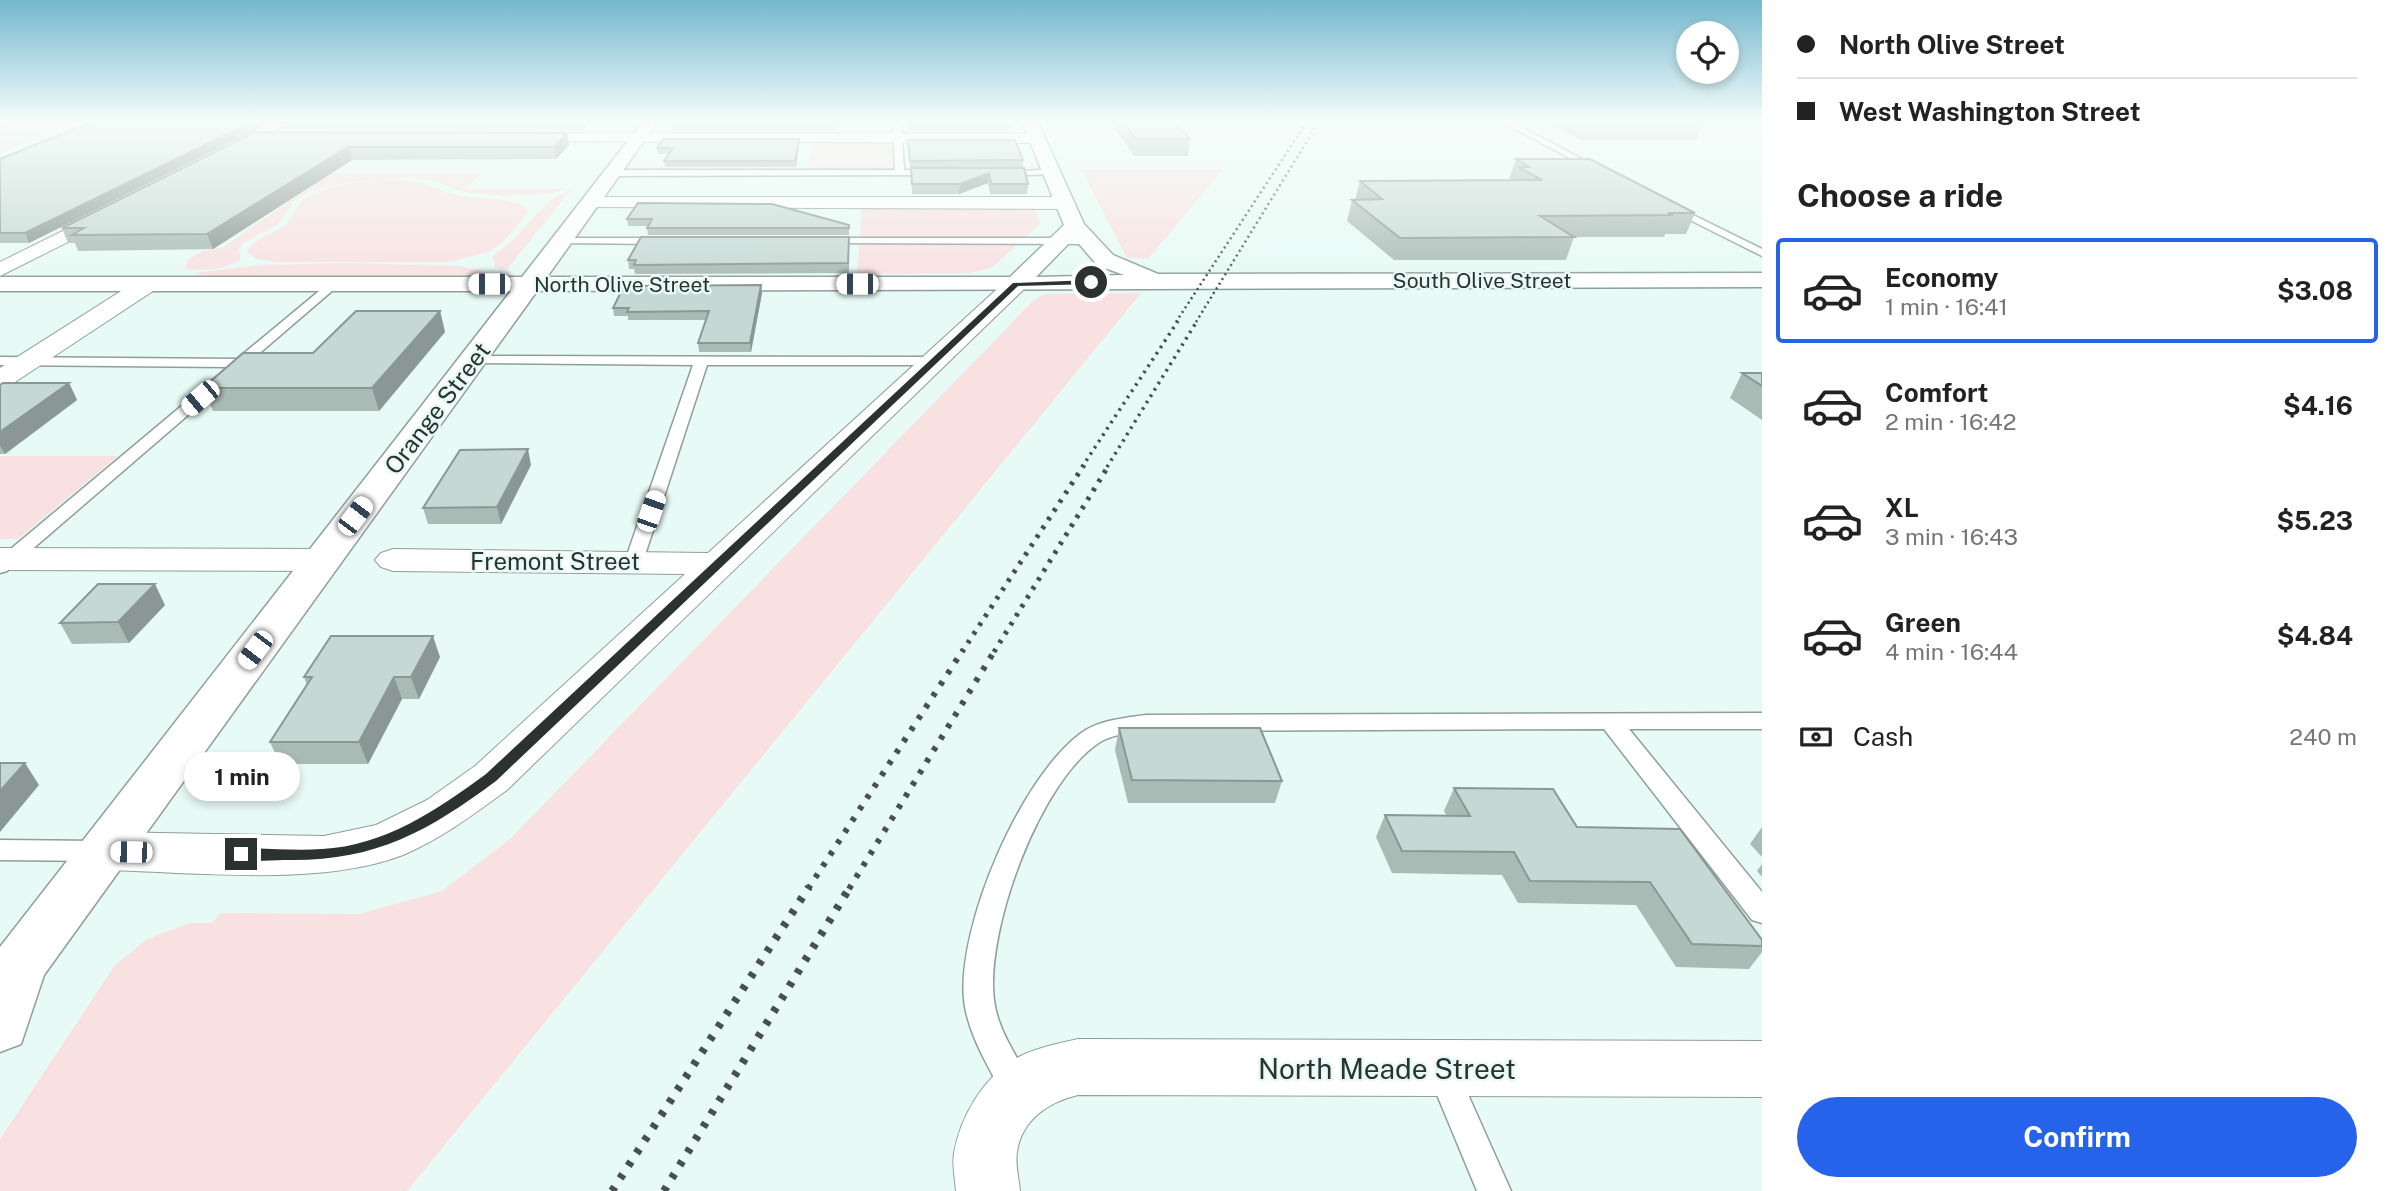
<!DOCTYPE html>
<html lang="en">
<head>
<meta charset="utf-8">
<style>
  :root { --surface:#fff; --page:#f2f2f2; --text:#222; --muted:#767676; --line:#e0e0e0; --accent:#2563eb }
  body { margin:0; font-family:"Public Sans",sans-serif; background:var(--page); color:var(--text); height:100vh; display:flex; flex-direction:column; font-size:26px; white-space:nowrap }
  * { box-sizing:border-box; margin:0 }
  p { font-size:23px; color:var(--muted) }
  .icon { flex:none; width:38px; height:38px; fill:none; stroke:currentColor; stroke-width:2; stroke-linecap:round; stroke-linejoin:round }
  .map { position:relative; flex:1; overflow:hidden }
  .drawer { display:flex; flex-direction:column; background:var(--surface); width:630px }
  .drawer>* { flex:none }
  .hud { display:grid; align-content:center; height:154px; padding:0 35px; background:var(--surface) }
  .buttons { position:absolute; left:1676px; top:21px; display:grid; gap:14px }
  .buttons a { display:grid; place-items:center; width:63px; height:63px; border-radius:50%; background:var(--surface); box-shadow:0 4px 10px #0003; font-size:35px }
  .end { position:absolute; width:32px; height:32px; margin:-16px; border:9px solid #2c3230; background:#fff; box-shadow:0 0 0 4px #fff }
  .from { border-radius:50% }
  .bubble { position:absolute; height:49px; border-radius:24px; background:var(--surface); box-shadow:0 4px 10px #0003; font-size:23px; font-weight:700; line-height:49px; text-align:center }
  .car { position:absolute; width:21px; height:42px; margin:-21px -10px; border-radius:9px; box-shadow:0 0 5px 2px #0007; background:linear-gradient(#fff 24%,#345 0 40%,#fff 0 76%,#345 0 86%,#fff 0) }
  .hud b { display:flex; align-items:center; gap:24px; height:66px; font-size:26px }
  .hud b+b { border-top:2px solid var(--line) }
  .hud i { width:18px; height:18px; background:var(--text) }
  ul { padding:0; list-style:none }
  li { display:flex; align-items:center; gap:21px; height:105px; margin:0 14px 10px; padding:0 21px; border:4px solid transparent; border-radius:7px }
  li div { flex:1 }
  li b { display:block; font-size:26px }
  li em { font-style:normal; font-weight:700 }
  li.selected { border-color:var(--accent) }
  li>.icon { width:63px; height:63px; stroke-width:1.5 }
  h2 { padding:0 35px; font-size:32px; line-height:84px }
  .pay { display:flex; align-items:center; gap:18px; height:77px; padding:0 35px; font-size:26px }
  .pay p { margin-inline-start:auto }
  .action { display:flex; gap:14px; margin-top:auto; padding:14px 35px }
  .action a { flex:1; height:80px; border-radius:42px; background:var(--accent); color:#fff; font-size:28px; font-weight:700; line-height:80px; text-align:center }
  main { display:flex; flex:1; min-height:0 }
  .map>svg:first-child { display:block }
  .green { fill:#f9e1e1 }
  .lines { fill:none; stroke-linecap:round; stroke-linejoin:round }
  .service-casing { stroke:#8e9f9a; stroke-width:3 }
  .minor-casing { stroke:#8e9f9a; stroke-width:2 }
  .tertiary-casing { stroke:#8e9f9a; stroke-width:3 }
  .service { fill:#fff; fill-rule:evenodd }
  .minor { fill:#fff; fill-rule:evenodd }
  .tertiary { fill:#fff; fill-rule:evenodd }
  .rail-far4 { stroke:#48504d; stroke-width:2.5; stroke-dasharray:2 3.5; stroke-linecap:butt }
  .rail-far3 { stroke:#48504d; stroke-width:3.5; stroke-dasharray:2.5 5; stroke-linecap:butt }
  .rail-far2 { stroke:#48504d; stroke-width:5; stroke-dasharray:3.5 7; stroke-linecap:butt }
  .rail-far1 { stroke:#48504d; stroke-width:6; stroke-dasharray:4.5 9; stroke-linecap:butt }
  .rail { stroke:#48504d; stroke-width:8; stroke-dasharray:5 10; stroke-linecap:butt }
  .wall { fill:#aabab5 }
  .shaded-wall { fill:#8b9794 }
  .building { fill:#c6d8d3; stroke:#8b9794; stroke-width:2 }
  .route { fill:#2c3230 }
  .labels { text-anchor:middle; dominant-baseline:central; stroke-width:5; stroke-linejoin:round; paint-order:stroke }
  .far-street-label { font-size:21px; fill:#2c3230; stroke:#e8faf5 }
  .street-label { font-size:24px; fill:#2c3230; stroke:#e8faf5 }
  .near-street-label { font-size:28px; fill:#2c3230; stroke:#e8faf5 }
</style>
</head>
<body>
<main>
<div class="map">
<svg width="1762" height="1191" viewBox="0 0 1762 1191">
  <rect width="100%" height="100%" fill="#e8faf5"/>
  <path class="green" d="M 16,120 L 85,120 L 0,153 L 0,126 Z
    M 814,142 L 893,142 L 894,171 L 808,171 Z
    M 1081,169 L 1223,169 L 1148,259 L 1127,258 Z
    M 305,173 L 481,173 L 465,189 L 567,189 L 548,194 L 502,196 L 463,192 L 439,182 L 414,178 L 350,182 L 314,190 L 295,200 L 278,224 L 242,244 L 238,250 L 241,259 C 225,270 206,270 188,270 L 185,267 L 189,259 L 204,250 L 222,248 L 298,195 Z
    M 399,180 C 427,181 432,189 456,195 C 480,200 502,196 525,207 L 528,213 L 506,239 L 489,252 L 449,262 L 277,262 L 256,259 L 247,252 C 253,239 271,234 283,227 C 293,220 294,209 302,201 C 321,183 373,180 399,180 Z
    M 572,189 L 507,269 L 495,268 L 493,256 C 500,250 508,245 515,238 C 534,218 545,199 572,189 Z
    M 1034,208 L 1040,224 L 993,267 L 970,273 L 857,274 L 862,209 Z
    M 349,263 L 459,266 L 490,273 L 489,276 L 206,276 L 194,273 L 261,265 Z
    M 1141,293 L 407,1191 L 0,1191 L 0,1139 L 115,965 L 147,939 L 190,923 L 212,923 L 221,913 L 359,914 L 442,891 L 510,839 L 1035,299 L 1046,294 Z
    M 0,456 L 118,456 L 18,539 L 0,539 Z"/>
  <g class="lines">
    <g class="service-casing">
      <path id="service" d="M 5,120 L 16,120 L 0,127 L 0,122 Z
        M 893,120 L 901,120 L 904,170 L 937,170 L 940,175 L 613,176 L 609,173 L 613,170 L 895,170 Z
        M 1498,120 L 1508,120 L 1603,170 L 1596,172 Z
        M 1052,169 L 1055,174 L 999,176 L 995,173 Z
        M 1669,203 L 1762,249 L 1762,256 L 1666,208 Z
        M 562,238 L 663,238 L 668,241 L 663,244 L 558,243 L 557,241 Z
        M 822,238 L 1090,238 L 1095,241 L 1090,244 L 818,243 L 817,241 Z
        M 330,282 L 340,284 L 7,571 L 0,573 L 0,558 L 228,367 L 0,365 L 0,357 L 237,359 Z
        M 473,356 L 935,357 L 942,361 L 935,365 L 707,365 L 643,561 L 634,567 L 625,561 L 693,365 L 468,363 L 466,360 Z
        M 1762,713 L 1762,729 L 1629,729 L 1762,892 L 1762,923 L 1752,920 L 1604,729 L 1146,731 C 1130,733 1114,734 1100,742 C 1040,780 985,931 994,1000 C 998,1033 1019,1057 1032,1087 L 1027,1098 L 1016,1102 L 1005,1098 C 989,1067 968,1035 964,1000 C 957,926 1020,779 1080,734 C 1098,720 1124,718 1146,715 Z
        M 0,840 L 100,841 L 109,844 L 113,851 L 109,858 L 100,861 L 0,860 Z
        M 1443,1058 L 1454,1063 L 1511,1191 L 1477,1191 L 1428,1073 L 1432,1063 Z"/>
    </g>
    <g class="minor-casing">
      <path id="minor" d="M 274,120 L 293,120 L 225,159 L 213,159 L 211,156 Z
        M 517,133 L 1037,133 L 1045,138 L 1037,143 L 512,141 L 509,138 Z
        M 591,197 L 1066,197 L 1075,203 L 1066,209 L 584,207 L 582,203 L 584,199 Z
        M 109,208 L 116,210 L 119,214 L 116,218 L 0,276 L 0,262 Z
        M 148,277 L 156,279 L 159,284 L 156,289 L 9,386 L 0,388 L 0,368 L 140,279 Z
        M 1016,277 L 1027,284 L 1024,289 L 507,790 C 474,814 441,839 403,855 C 320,887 194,872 105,870 L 88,864 L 81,851 L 88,838 L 105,832 L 324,836 L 376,825 L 427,800 L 475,766 L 685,574 L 393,571 L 381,567 L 375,560 L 381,553 L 393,549 L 708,553 L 1008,279 Z
        M 0,548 L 322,549 L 334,553 L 340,560 L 334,567 L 322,571 L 0,570 Z
        M 1078,1039 L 1762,1041 L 1762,1097 L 1078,1095 C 1049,1102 1022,1119 1017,1152 C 1015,1164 1019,1179 1020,1191 L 956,1191 C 955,1179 952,1164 954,1153 C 960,1117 984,1077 1015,1059 C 1034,1048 1057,1044 1078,1039 Z"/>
    </g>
    <g class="tertiary-casing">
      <path id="tertiary" d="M 644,120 L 659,120 L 547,277 L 1010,277 L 1064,225 L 1021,120 L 1037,120 L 1084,224 L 1113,255 L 1158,274 L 1762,273 L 1762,287 L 537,291 L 44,975 L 21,1044 L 0,1052 L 0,947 L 511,291 L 0,291 L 0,277 L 522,277 ZM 1074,238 L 1097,265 L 1124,275 L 1036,277 Z"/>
    </g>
    <use href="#service" class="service"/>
    <use href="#minor" class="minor"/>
    <use href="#tertiary" class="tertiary"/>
    <path class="rail-far4" d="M 1176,322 L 1308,120
      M 1196,322 L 1320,120"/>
    <path class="rail-far3" d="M 1082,467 L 1178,321
      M 1107,467 L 1197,321"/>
    <path class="rail-far2" d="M 962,652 L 1084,465
      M 994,652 L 1109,465"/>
    <path class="rail-far1" d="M 808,889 L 963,650
      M 849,889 L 995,650"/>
    <path class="rail" d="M 612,1191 L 809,887
      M 664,1191 L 850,887"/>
  </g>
  <path class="wall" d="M 283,120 L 591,120 L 583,130 L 283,129 L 281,123 Z
    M 839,120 L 836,130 L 672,130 L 672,124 Z
    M 906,120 L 1011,125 L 1011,130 L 907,130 Z
    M 1109,120 L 1173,120 L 1190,139 L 1188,156 L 1134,156 Z
    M 1540,120 L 1692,120 L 1702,124 L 1696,140 L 1582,140 Z
    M 263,126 L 29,243 L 0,243 L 0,159 Z
    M 255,132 L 567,133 L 569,145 L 556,159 L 352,160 L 213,249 L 78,251 L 75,243 L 68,243 L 62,228 Z
    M 799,139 L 799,145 L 796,167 L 665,167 L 664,161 L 669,154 L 658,154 L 657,148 Z
    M 908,140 L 1023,160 L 1023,167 L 910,167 Z
    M 1516,159 L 1695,213 L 1686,234 L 1665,234 L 1664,237 L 1574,237 L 1566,260 L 1394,260 L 1347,221 L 1352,200 L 1355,200 L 1360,181 L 1512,180 L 1509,179 Z
    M 911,168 L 1024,168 L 1028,184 L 1027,194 L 990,194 L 988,183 L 959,194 L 912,194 Z
    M 638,203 L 849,225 L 849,235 L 648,235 L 647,228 L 648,226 L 628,226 L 627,219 Z
    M 849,237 L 849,273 L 635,274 L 634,269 L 629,269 L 628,260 Z
    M 762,293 L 751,352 L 699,352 L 698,343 L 706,320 L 628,320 L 628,316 L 614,316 L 613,308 Z
    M 440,311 L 445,332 L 379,411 L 213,411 L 203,388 Z
    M 1742,373 L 1762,373 L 1762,420 L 1730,398 Z
    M 69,383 L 77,400 L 5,454 L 0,454 L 0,385 Z
    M 531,465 L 501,524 L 428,524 L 423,508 Z
    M 165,605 L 129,643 L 72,644 L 60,623 Z
    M 440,657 L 419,699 L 402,699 L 368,764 L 280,764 L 270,742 L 307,685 L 304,677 Z
    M 1119,728 L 1282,781 L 1275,803 L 1128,803 L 1115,750 Z
    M 1454,788 L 1577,827 L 1762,940 L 1762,952 L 1749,969 L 1676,967 L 1636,905 L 1518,903 L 1502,875 L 1392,873 L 1376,837 L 1385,815 L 1447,816 L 1444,811 Z
    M 1762,827 L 1762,857 L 1750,844 Z
    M 1762,864 L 1762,877 L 1757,871 Z"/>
  <path class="shaded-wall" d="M 256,120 L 261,120 L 263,126 L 29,243 L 25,233 Z
    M 585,120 L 591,120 L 583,130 L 582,123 Z
    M 567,133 L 569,145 L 556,159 L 554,147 Z
    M 799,139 L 799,145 L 796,167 L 795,161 Z
    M 348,147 L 352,160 L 213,249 L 207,234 Z
    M 989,173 L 988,183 L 959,194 L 960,184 Z
    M 761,285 L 762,293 L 751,352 L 750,343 Z
    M 440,311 L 445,332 L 379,411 L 372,388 Z
    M 69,383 L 77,400 L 5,454 L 0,446 L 0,432 Z
    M 528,449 L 531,465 L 501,524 L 497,507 Z
    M 155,584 L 165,605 L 129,643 L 118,622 Z
    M 433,636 L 440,657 L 419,699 L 411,677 Z
    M 394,677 L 402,699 L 368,764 L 359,742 Z
    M 25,763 L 39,785 L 0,832 L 0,791 Z"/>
  <path class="building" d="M 96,120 L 256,120 L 25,233 L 0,233 L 0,159 Z
    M 283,120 L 585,120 L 582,123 L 281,123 Z
    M 675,120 L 837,120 L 836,124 L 672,124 Z
    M 907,120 L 1010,120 L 1011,125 L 907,125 Z
    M 1122,120 L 1173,120 L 1190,139 L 1136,139 Z
    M 1579,120 L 1692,120 L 1702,124 L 1587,124 Z
    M 255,132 L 567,133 L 554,147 L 348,147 L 207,234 L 72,235 L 84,228 L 62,228 Z
    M 663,139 L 799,139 L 795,161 L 664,161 L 673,148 L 657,148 Z
    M 908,140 L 1015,140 L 1023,160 L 910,161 Z
    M 1516,159 L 1590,159 L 1695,213 L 1668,213 L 1673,215 L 1540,216 L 1574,237 L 1400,238 L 1352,200 L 1382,199 L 1360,181 L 1542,180 L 1518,167 L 1529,167 Z
    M 911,168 L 1024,168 L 1028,184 L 991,184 L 989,173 L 960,184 L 912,184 Z
    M 638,203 L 772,204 L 849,225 L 849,228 L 647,228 L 652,219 L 627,219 Z
    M 641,237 L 849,237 L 848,263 L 634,265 L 636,260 L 628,260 Z
    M 761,285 L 750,343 L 698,343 L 709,311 L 627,312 L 629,308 L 613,308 L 624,286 Z
    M 356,311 L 440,311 L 372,388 L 203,388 L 243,353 L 313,353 Z
    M 1742,373 L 1762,373 L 1762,386 Z
    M 3,383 L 69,383 L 0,432 L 0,385 Z
    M 528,449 L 497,507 L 423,508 L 460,450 Z
    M 98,584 L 155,584 L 118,622 L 60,623 Z
    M 331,636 L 433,636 L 411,677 L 394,677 L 359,742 L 270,742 L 312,677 L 304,677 Z
    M 1119,728 L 1260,728 L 1282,781 L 1132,780 Z
    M 0,763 L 25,763 L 0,791 Z
    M 1454,788 L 1553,789 L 1577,827 L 1680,829 L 1762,940 L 1762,946 L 1692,944 L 1650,882 L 1530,881 L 1514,852 L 1402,851 L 1385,815 L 1470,816 Z"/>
  <linearGradient id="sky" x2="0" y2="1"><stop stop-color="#74b7ce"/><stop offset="0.42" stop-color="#f5fdfa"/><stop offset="1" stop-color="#f5fdfa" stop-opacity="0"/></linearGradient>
  <rect width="1762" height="287" fill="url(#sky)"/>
  <path class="route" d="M 1091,280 L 1093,284 L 1018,286 L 496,781 C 426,833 373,862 284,860 C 268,860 250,863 235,858 L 233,854 L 241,848 C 267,848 295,851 322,849 C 384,846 437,810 486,774 L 1013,283 Z"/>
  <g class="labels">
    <g class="far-street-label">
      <text x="1482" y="280">South Olive Street</text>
      <text x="622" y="284">North Olive Street</text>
    </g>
    <g class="street-label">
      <text transform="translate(437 408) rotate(-53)">Orange Street</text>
      <text x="555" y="561">Fremont Street</text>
    </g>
    <g class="near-street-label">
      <text x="1387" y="1068">North Meade Street</text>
    </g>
  </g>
</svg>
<div class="buttons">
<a><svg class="icon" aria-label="locate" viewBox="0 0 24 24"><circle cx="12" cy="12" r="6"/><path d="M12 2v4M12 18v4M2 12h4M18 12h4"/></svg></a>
</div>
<i class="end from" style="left:1091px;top:282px"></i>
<i class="end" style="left:241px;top:854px"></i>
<div class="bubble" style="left:184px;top:752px;width:116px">1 min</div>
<i class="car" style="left:489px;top:284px;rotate:270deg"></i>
<i class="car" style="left:857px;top:284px;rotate:270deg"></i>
<i class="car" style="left:200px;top:398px;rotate:230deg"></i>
<i class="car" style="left:651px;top:511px;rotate:19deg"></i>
<i class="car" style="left:355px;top:516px;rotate:37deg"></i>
<i class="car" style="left:255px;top:650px;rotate:217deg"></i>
<i class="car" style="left:131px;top:852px;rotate:271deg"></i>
</div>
<section class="drawer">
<div class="hud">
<b><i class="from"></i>North Olive Street</b>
<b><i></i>West Washington Street</b>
</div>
<h2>Choose a ride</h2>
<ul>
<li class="selected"><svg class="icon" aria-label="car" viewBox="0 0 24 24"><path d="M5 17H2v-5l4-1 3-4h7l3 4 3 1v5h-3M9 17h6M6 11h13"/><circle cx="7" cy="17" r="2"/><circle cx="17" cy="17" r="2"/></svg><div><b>Economy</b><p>1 min · 16:41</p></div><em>$3.08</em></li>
<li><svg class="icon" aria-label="car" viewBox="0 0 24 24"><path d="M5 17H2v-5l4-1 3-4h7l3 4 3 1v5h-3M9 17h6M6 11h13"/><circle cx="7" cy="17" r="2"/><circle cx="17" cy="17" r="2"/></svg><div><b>Comfort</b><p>2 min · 16:42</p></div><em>$4.16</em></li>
<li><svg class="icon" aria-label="car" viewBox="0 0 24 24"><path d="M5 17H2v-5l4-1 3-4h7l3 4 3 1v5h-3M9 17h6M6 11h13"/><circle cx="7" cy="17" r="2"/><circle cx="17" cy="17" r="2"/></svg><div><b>XL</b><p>3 min · 16:43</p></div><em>$5.23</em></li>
<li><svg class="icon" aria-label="car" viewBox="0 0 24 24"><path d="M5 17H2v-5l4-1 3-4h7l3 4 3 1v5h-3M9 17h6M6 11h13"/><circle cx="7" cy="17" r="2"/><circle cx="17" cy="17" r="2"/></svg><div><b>Green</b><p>4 min · 16:44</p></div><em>$4.84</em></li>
</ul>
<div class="pay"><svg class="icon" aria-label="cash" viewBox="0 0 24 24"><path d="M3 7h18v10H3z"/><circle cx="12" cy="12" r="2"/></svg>Cash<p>240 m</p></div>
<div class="action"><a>Confirm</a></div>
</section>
</main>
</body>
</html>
